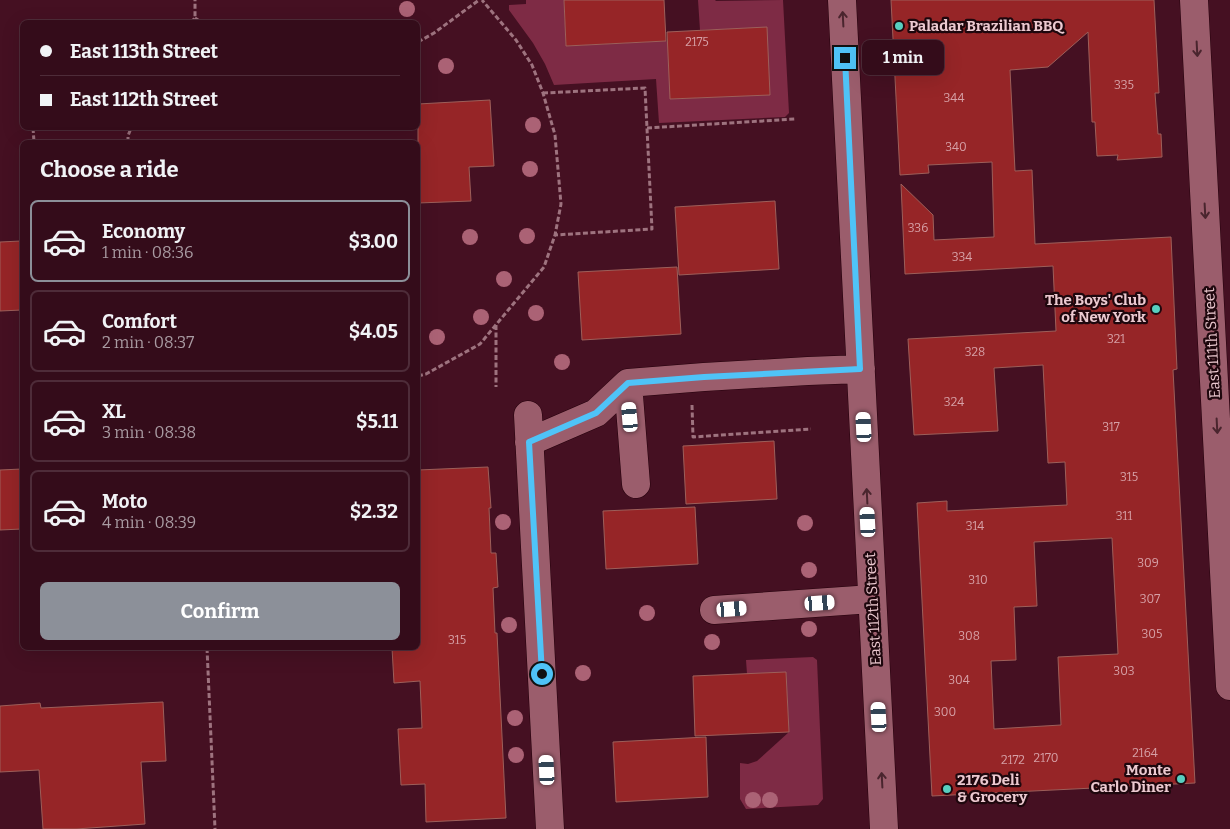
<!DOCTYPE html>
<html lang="en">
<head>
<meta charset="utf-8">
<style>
  :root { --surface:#340c1a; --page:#3c1523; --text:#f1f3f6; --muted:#a99ba2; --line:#4e2c39; --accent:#8c9099 }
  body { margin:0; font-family:Bitter,serif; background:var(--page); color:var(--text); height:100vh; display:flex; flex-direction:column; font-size:19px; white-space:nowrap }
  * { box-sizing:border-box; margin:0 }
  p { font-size:16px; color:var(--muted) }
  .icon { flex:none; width:28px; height:28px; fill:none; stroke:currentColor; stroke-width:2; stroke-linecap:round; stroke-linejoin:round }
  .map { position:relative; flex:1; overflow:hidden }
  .details { position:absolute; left:20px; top:140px; width:400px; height:510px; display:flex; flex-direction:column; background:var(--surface); border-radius:8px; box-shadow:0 5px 20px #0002,0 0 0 1px var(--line) }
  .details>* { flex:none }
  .hud { position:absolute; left:20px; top:20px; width:400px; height:110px; border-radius:8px; box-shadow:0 5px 20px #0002,0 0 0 1px var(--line); display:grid; align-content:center; height:110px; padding:0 20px; background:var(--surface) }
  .end { position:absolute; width:22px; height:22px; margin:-11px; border:6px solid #4fc3f7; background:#111; box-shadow:0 0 0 2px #111 }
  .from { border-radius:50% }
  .bubble { position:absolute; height:35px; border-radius:8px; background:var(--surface); box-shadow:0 5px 20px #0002,0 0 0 1px var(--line); font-size:16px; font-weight:700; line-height:35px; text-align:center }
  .car { position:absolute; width:15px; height:30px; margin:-15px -8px; border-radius:6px; box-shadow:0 0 4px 1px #0007; background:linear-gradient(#fff 24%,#345 0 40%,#fff 0 76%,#345 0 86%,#fff 0) }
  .hud b { display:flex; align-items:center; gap:18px; height:48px; font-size:19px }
  .hud b+b { border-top:1px solid var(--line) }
  .hud i { width:12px; height:12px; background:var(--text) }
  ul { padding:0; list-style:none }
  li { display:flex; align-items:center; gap:15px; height:82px; margin:0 10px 8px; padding:0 10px; border:2px solid var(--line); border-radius:8px }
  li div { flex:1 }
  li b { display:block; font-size:19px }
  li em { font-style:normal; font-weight:700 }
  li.current { border-color:var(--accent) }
  li>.icon { width:45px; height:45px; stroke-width:1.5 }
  h2 { padding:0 20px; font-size:22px; line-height:60px }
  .cta { display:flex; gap:10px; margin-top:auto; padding:10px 20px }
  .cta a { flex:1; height:58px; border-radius:8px; background:var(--accent); color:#fff; font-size:20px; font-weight:700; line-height:58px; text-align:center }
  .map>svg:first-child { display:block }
  .green { fill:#7e2b45 }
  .building { fill:#962527; stroke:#9d5f5a; fill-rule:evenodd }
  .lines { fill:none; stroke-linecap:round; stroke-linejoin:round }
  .minor-casing { stroke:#25010c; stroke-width:29 }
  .path { stroke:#9e737f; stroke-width:3; stroke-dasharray:5 2.5; stroke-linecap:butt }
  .minor { stroke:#9b5d6c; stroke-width:28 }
  .tree { fill:#ab6275 }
  .oneway { stroke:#4a252e }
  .route { stroke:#4fc3f7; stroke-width:6 }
  .poi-dot { fill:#58cec0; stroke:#1e070d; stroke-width:2 }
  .labels { text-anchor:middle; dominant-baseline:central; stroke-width:4.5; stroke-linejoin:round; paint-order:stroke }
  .number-label { font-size:12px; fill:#d6a0a6 }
  .poi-label { font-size:15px; font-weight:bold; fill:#ecc9d0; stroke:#1e070d; text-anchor:start }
  .street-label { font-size:15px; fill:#ecc9d0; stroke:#1e070d }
</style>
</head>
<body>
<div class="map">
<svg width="1230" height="829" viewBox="0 0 1230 829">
  <rect width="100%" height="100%" fill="#451022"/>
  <path class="green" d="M 526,0 L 564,0 L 566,46 L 668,41 L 671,99 L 770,94 L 766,28 L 700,30 L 698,0 L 715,0 L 716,1 L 783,0 L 789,113 L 785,117 L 659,123 L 656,79 L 554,85 L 545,64 L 533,43 L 509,10 L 509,5 L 526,4 Z
    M 813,657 L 817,660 L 823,799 L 818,805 L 746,809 L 740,799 L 740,763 L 748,764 L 757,761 L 789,732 L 786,673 L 747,674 L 746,660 Z"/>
  <path class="building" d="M 564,0 L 664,0 L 666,41 L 566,46 Z
    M 891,0 L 1154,0 L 1159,93 L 1155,93 L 1158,134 L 1161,134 L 1162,157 L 1117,160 L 1118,155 L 1097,156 L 1095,122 L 1092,122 L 1088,32 L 1048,67 L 1010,70 L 1013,130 L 1015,171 L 1032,170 L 1035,244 L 1171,237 L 1177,369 L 1173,370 L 1195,783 L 932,796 L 917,503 L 947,501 L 947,511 L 1067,505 L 1065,462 L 1048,463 L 1043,365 L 994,368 L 998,431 L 914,435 L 908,339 L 1056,331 L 1053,266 L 905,274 L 901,184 L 933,215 L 934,240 L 994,237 L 992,162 L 928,165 L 929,173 L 900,175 ZM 1112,538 L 1118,654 L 1058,657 L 1061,725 L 994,729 L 991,661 L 1016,660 L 1014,607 L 1037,606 L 1034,542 Z
    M 767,27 L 770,95 L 670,99 L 667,32 Z
    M 490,100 L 494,166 L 469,167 L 471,201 L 418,203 L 418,104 Z
    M 775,201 L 779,269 L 679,275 L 675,207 Z
    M 21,241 L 22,310 L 0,311 L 0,242 Z
    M 677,267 L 681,334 L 582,340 L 578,272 Z
    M 774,441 L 777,499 L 686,504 L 683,446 Z
    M 488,467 L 491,508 L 489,508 L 491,553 L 496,553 L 498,587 L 493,588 L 495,633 L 497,633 L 506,818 L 426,822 L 425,784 L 401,785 L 398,729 L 422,728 L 420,681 L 394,683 L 392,648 L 418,648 L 418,470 Z
    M 22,469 L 22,529 L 0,530 L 0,470 Z
    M 695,507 L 698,564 L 606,569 L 603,511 Z
    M 786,672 L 789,732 L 695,736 L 693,676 Z
    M 163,702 L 166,761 L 141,762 L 145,824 L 76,829 L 43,829 L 39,770 L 0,772 L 0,706 L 40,703 L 41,708 Z
    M 706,737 L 708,797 L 616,802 L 613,742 Z"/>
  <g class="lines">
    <g class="minor-casing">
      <path id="minor" d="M 842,0 L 884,829
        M 1194,0 L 1230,686
        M 628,383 L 636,484
        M 528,415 L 550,829
        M 529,442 L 596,413 L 628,383 L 704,377 L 808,371 L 861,369
        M 714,610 L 872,599"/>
    </g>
    <path class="path" d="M 195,18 L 201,22
      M 191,22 L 195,18 L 195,0
      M 418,42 L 434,33 L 479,0
      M 543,93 L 645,88 L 652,229 L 555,235
      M 33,128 L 34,142
      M 647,128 L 795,119
      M 128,142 L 128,136 L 131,128
      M 496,325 L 496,387
      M 418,376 L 426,374 L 480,344 L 544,267 L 555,235 L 561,204 L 555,135 L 543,93 L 532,65 L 516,40 L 482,0
      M 692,405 L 693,437 L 811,429
      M 207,648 L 215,829"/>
    <use href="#minor" class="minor"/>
  </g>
  <g class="tree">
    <circle cx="407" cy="9" r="8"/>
    <circle cx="446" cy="66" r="8"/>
    <circle cx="533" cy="125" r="8"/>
    <circle cx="530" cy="169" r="8"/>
    <circle cx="527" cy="236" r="8"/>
    <circle cx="470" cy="237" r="8"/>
    <circle cx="504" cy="279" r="8"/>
    <circle cx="536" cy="313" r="8"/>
    <circle cx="481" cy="317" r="8"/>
    <circle cx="437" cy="337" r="8"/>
    <circle cx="562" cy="362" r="8"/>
    <circle cx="503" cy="522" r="8"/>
    <circle cx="805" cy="523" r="8"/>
    <circle cx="809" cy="570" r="8"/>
    <circle cx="647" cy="613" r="8"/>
    <circle cx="509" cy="625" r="8"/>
    <circle cx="809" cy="629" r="8"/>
    <circle cx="712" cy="642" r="8"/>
    <circle cx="583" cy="673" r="8"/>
    <circle cx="515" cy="718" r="8"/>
    <circle cx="516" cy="755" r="8"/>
    <circle cx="753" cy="800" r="8"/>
    <circle cx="770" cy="800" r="8"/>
  </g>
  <defs><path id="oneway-shaft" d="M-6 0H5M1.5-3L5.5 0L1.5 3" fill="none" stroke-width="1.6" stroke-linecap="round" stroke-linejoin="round" transform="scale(1.25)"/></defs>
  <g class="oneway">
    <use href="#oneway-shaft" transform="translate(843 19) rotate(-93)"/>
    <use href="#oneway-shaft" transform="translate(1197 49) rotate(87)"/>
    <use href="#oneway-shaft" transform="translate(1205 211) rotate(87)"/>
    <use href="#oneway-shaft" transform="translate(1217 426) rotate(87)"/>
    <use href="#oneway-shaft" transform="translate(867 496) rotate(-93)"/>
    <use href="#oneway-shaft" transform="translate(882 780) rotate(-93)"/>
  </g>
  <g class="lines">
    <path class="route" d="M 542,674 L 529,442 L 596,413 L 628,383 L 704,377 L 860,369 L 845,58"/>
  </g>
  <g class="poi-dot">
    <circle cx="899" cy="26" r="5"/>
    <circle cx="1156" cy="309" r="5"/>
    <circle cx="1181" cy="779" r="5"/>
    <circle cx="947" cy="789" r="5"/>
  </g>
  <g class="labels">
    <g class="number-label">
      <text x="697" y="42">2175</text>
      <text x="1124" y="85">335</text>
      <text x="954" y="98">344</text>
      <text x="956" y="147">340</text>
      <text x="918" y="228">336</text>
      <text x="962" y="257">334</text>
      <text x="1116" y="339">321</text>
      <text x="975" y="352">328</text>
      <text x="954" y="402">324</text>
      <text x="1111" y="427">317</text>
      <text x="1129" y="477">315</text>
      <text x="1124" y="516">311</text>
      <text x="975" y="526">314</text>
      <text x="1148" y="563">309</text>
      <text x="978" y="580">310</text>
      <text x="1150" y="599">307</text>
      <text x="1152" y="634">305</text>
      <text x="969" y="636">308</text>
      <text x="457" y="640">315</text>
      <text x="1124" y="671">303</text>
      <text x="959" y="680">304</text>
      <text x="945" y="712">300</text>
      <text x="1145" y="753">2164</text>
      <text x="1046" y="758">2170</text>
      <text x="1013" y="760">2172</text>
    </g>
    <g class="poi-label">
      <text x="909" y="26">Paladar Brazilian BBQ</text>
      <text x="1146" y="300" text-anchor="end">The Boys' Club<tspan x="1146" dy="17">of New York</tspan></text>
      <text x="1171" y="770" text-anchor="end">Monte<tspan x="1171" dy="17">Carlo Diner</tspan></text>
      <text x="957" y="780">2176 Deli<tspan x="957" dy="17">&amp; Grocery</tspan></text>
    </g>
    <g class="street-label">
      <text transform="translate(1212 343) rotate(-93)">East 111th Street</text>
      <text transform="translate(873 609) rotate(-93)">East 112th Street</text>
    </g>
  </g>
</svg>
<i class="end from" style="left:542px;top:674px"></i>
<i class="end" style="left:845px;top:58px"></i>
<div class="bubble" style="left:862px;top:40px;width:82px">1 min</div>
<i class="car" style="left:630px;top:417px;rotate:355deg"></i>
<i class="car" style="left:864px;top:427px;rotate:357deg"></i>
<i class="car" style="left:868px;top:522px;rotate:357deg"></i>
<i class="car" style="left:820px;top:603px;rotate:86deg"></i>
<i class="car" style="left:732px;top:609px;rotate:86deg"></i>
<i class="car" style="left:879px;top:717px;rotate:357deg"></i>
<i class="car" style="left:547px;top:770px;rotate:357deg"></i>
<div class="hud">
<b><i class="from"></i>East 113th Street</b>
<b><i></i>East 112th Street</b>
</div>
<section class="details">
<h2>Choose a ride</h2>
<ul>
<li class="current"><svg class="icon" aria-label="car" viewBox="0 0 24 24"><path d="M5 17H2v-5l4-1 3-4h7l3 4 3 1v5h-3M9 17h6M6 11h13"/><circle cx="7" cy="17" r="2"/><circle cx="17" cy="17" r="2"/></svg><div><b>Economy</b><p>1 min · 08:36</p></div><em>$3.00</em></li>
<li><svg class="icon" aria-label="car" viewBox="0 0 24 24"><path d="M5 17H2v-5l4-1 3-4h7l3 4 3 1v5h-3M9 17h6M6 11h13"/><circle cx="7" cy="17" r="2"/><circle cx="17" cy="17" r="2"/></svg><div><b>Comfort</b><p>2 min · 08:37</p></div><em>$4.05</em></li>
<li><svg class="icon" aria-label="car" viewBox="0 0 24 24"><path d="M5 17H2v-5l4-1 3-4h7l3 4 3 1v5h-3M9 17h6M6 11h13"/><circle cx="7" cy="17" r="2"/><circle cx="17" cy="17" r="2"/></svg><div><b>XL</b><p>3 min · 08:38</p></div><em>$5.11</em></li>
<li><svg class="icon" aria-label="car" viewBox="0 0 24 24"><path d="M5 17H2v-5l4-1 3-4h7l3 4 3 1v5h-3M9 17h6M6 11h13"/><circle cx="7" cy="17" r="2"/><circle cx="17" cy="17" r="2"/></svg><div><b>Moto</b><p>4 min · 08:39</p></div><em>$2.32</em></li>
</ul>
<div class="cta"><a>Confirm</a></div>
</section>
</div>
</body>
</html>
